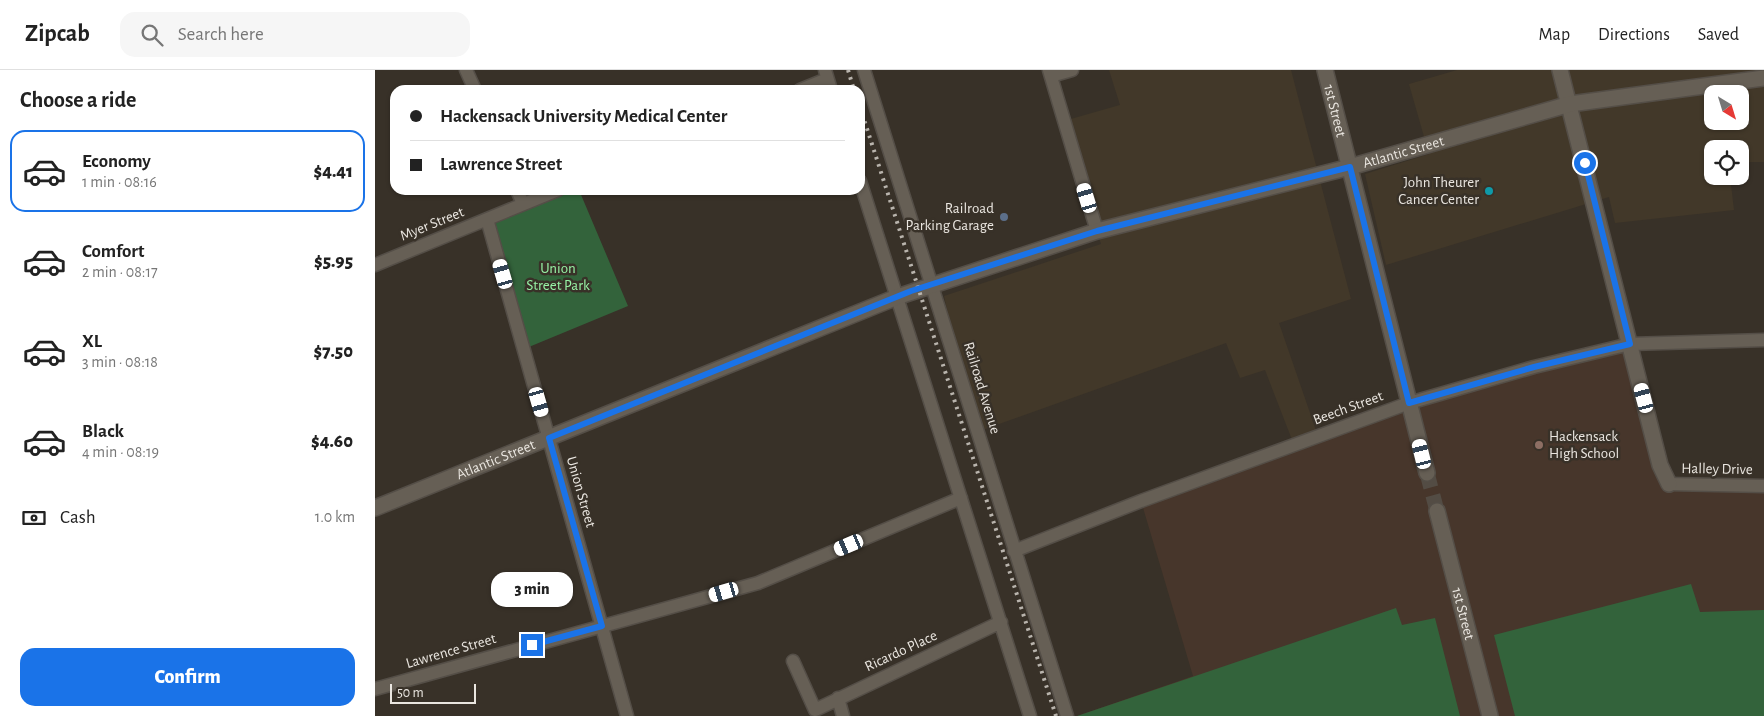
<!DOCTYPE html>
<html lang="en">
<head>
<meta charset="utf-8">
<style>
  :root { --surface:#fff; --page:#f6f6f6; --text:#222; --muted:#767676; --line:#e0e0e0; --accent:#1a73e8 }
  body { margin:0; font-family:"Alegreya Sans",sans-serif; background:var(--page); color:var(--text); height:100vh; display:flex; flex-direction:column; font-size:19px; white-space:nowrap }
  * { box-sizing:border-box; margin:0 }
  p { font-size:16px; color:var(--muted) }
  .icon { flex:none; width:28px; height:28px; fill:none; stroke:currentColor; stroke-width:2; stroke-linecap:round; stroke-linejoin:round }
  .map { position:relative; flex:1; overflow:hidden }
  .drawer { display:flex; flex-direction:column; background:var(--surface); width:375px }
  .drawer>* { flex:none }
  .banner { position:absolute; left:15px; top:15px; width:475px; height:110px; border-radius:15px; box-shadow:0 1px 4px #0004; display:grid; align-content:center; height:110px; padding:0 20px; background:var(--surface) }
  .needle { width:32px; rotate:142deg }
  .tools { position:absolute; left:1329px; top:15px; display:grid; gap:10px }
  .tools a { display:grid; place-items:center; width:45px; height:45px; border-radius:10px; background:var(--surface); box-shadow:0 1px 4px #0004; font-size:25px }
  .scale { position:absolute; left:15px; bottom:12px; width:86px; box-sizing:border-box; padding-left:5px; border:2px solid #eae6e0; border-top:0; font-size:14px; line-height:18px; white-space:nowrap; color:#eae6e0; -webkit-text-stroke:4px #383128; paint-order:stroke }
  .end { position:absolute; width:22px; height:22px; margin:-11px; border:6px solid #1a73e8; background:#fff; box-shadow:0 0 0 2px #fff }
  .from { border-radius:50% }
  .bubble { position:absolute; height:35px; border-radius:15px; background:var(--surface); box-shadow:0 1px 4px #0004; font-size:16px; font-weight:800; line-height:35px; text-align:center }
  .car { position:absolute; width:15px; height:30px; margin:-15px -8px; border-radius:6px; box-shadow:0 0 4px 1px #0007; background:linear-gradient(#fff 24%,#345 0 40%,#fff 0 76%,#345 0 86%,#fff 0) }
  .banner b { display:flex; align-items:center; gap:18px; height:48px; font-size:19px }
  .banner b+b { border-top:1px solid var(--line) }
  .banner i { width:12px; height:12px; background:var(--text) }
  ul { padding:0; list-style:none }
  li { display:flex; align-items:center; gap:15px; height:82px; margin:0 10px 8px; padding:0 10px; border:2px solid transparent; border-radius:15px }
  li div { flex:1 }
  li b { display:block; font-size:19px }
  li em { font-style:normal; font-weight:800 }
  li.selected { border-color:var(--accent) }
  li>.icon { width:45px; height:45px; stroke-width:1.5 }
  h2 { padding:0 20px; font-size:22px; line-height:60px }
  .pay { display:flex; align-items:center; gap:12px; height:55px; padding:0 20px; font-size:19px }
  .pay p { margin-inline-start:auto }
  .cta { display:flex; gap:10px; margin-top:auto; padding:10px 20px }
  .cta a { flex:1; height:58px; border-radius:15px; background:var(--accent); color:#fff; font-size:20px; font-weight:800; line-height:58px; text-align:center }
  header { display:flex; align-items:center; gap:30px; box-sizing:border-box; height:70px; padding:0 25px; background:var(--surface); border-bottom:1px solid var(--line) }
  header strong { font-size:24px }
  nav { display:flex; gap:28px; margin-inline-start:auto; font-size:18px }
  .search { width:350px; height:45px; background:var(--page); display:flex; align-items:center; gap:12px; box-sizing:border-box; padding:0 18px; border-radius:15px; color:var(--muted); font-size:19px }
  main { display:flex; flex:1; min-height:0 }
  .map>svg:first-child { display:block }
  .built { fill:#423829; fill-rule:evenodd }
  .education { fill:#47362b }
  .park { fill:#33633b }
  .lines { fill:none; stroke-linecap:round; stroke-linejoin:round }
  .secondary-tunnel { stroke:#534c44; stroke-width:15; stroke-dasharray:15 8; stroke-linecap:butt }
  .street-casing { stroke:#544e47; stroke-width:15 }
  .secondary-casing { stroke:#544e47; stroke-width:18 }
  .street { stroke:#665f55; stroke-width:12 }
  .secondary { stroke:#665f55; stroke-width:15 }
  .rail { stroke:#b9b4ad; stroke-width:4; stroke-dasharray:2.5 5; stroke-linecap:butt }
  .route { stroke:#1a73e8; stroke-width:6 }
  .culture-dot { fill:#0f9aa8; stroke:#383128; stroke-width:2 }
  .service-dot { fill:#5c6f8a; stroke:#383128; stroke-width:2 }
  .education-dot { fill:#8d6e63; stroke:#383128; stroke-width:2 }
  .labels { text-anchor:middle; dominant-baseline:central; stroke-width:5; stroke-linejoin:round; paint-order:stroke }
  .street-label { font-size:15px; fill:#eae6e0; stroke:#383128 }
  .poi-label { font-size:15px; fill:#eae6e0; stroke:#383128; text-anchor:end }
  .park-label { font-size:15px; fill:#97f2a5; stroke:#383128 }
</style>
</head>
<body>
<header>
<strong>Zipcab</strong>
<div class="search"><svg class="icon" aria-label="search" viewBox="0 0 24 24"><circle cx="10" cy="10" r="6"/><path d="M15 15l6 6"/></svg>Search here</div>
<nav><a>Map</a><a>Directions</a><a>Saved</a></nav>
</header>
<main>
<section class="drawer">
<h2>Choose a ride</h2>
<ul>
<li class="selected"><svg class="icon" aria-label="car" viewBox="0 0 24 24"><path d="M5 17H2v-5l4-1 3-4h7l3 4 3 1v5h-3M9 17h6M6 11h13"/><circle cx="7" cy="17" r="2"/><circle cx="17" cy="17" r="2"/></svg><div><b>Economy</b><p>1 min · 08:16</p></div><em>$4.41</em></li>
<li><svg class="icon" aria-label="car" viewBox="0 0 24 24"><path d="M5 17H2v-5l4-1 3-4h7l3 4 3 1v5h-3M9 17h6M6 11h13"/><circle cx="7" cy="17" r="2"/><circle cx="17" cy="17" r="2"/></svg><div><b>Comfort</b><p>2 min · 08:17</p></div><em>$5.95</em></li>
<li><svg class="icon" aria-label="car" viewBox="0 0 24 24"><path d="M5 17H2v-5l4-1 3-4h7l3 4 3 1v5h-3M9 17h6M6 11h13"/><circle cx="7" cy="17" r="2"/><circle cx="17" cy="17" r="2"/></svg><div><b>XL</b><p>3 min · 08:18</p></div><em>$7.50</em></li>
<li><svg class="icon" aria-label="car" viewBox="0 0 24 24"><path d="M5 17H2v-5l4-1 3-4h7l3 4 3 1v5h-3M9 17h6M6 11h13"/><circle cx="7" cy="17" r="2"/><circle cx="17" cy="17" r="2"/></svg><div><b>Black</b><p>4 min · 08:19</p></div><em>$4.60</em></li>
</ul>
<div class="pay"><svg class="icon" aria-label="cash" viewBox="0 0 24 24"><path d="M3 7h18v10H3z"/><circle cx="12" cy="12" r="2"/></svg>Cash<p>1.0 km</p></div>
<div class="cta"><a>Confirm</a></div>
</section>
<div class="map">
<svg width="1389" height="646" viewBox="0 0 1389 646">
  <rect width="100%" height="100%" fill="#383128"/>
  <path class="built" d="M 734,0 L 916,0 L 976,229 L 904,253 L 943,366 L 919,375 L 890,300 L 865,308 L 851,273 L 599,363 L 569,226 L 726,174 L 689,51 L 745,35 Z
    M 1082,0 L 1389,0 L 1389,92 L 1365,92 L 1365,79 L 1338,79 L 1338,106 L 1355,106 L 1359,140 L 1240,153 L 1234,127 L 1011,195 L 990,104 L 1054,84 L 1034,14 ZM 1338,24 L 1365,24 L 1365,51 L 1338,51 Z"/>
  <path class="education" d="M 1255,274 L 1292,415 L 1389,416 L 1389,646 L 702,646 L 818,606 L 766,431 L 1034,333 Z"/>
  <path class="park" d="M 183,120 L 204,120 L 253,236 L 149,279 L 112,149 Z
    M 1316,514 L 1325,542 L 1389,540 L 1389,646 L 1140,646 L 1119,565 Z
    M 1021,538 L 1027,555 L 1060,548 L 1085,646 L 702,646 Z"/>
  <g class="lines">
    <path class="secondary-tunnel" d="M 1052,403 L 1062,441"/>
    <g class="street-casing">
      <path id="street" d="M 91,0 L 100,20
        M 450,0 L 456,20
        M 489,0 L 692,646
        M 674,0 L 722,161
        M 676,6 L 697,0
        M 425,20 L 452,9
        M 485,111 L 655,646
        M 142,120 L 148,134
        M 112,149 L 252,646
        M 0,195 L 183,120
        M 1294,414 L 1389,416
        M 639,481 L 766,431 L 1034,333 L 1159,297 L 1255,274 L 1389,270
        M 418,591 L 440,640 L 626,552
        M 0,619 L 383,513 L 586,428
        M 463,628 L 468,646"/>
    </g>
    <g class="secondary-casing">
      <g id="secondary">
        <path id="s1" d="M 950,0 L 1052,403"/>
        <path d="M 1185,0 L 1285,395 L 1294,414"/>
        <path id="s2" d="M 0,438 L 522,227 L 722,161 L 975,97 L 1195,34 L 1389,8"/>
        <path id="s3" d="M 1062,441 L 1115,646"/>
      </g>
    </g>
    <use href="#street" class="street"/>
    <use href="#secondary" class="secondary"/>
    <path class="rail" d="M 473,0 L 479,20
      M 485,37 L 681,646"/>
  </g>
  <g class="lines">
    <path class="route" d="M 157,575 L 227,556 L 174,368 L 536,221 L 722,161 L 975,97 L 1034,333 L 1159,297 L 1255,274 L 1210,93"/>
  </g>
  <circle class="culture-dot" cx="1114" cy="121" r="5"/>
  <circle class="service-dot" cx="629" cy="147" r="5"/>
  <circle class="education-dot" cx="1164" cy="375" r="5"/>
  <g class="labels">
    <g class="street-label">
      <text stroke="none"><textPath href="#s1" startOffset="42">1st Street</textPath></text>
      <text stroke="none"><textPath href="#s2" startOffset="1090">Atlantic Street</textPath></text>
      <text transform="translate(57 154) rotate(-22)">Myer Street</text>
      <text transform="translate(607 318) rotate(73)">Railroad Avenue</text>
      <text transform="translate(973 338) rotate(-20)">Beech Street</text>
      <text stroke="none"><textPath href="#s2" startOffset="130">Atlantic Street</textPath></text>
      <text transform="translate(1342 399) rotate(1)">Halley Drive</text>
      <text transform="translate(206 422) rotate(74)">Union Street</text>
      <text stroke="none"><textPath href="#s3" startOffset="106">1st Street</textPath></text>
      <text transform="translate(76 581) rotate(-16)">Lawrence Street</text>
      <text transform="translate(526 581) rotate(-25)">Ricardo Place</text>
    </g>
    <g class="poi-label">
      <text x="1104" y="112">John Theurer<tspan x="1104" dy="17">Cancer Center</tspan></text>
      <text x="619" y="138">Railroad<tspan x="619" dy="17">Parking Garage</tspan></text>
      <text x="1174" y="366" text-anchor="start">Hackensack<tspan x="1174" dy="17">High School</tspan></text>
    </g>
    <g class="park-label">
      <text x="183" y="198">Union<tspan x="183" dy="17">Street Park</tspan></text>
    </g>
  </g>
</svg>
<div class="tools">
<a><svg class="needle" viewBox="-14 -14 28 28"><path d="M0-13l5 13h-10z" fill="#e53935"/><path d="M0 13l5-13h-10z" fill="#767676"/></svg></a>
<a><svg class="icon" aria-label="locate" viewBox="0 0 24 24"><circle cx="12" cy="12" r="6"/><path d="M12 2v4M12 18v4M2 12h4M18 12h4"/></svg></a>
</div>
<div class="scale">50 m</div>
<i class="end from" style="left:1210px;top:93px"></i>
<i class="end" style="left:157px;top:575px"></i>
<div class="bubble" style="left:116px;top:502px;width:82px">3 min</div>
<i class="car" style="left:712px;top:128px;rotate:343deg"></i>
<i class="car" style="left:128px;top:204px;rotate:344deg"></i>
<i class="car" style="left:1269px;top:328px;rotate:345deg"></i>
<i class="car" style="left:164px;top:332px;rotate:164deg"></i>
<i class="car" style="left:1047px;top:384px;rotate:346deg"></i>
<i class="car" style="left:474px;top:475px;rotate:247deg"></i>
<i class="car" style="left:349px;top:522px;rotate:254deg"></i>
<div class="banner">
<b><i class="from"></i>Hackensack University Medical Center</b>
<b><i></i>Lawrence Street</b>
</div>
</div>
</main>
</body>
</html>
